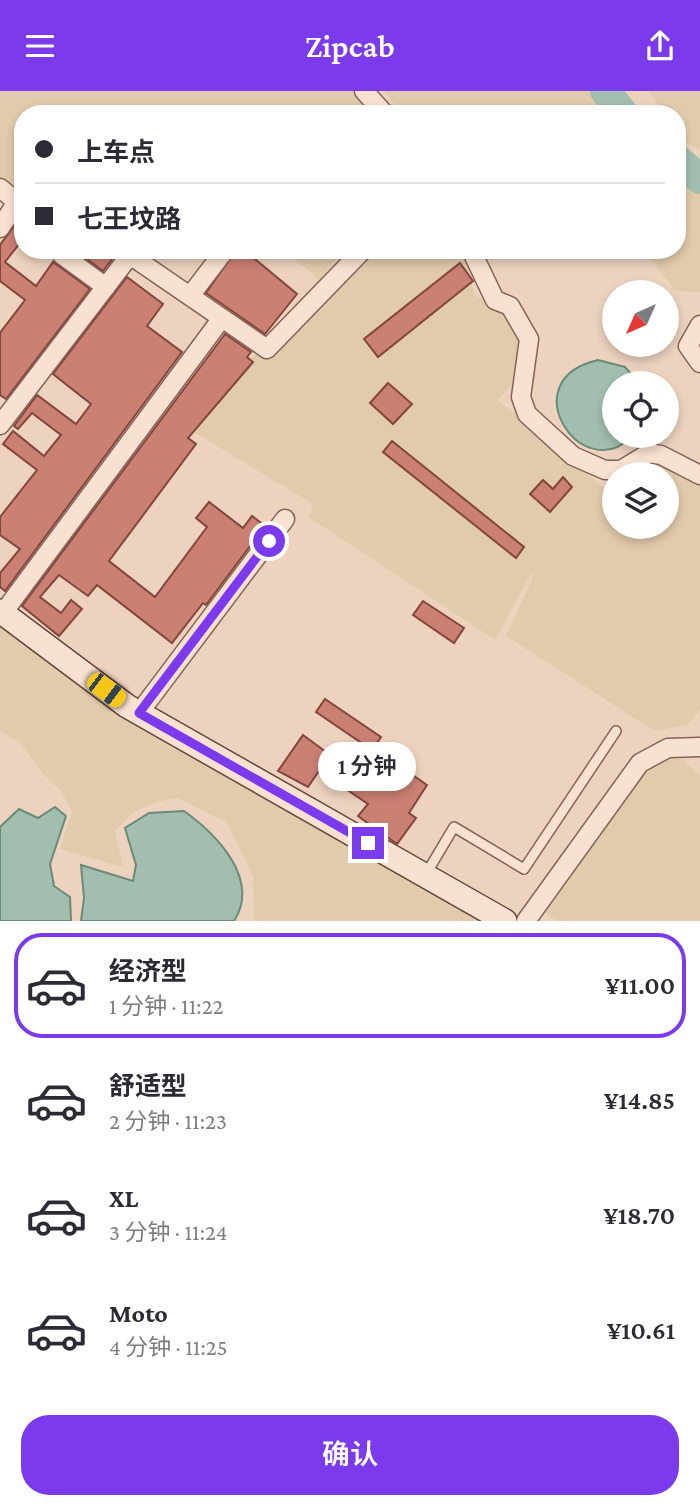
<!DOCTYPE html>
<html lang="zh">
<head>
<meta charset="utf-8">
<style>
  :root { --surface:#fff; --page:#f7f7f7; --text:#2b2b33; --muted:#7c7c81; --line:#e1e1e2; --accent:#7c3aed }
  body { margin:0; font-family:"Crimson Pro","Noto Sans SC",serif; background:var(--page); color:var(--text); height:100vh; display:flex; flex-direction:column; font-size:26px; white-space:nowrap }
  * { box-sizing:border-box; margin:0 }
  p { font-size:23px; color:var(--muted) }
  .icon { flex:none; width:38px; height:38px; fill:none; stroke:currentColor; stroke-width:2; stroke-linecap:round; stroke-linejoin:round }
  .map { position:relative; height:830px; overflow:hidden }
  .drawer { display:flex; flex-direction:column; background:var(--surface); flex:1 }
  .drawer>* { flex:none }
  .hud { position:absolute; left:14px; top:14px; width:672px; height:154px; border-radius:28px; box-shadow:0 4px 10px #0003; display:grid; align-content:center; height:154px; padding:0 21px; background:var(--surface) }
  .needle { width:46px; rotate:225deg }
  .tools { position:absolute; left:602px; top:189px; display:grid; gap:14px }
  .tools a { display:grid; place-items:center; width:77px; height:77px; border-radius:50%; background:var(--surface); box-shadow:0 4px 10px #0003; font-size:35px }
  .end { position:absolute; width:32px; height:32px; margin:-16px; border:9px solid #7c3aed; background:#fff; box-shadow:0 0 0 4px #fff }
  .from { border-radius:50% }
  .bubble { position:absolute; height:49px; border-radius:24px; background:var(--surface); box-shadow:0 4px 10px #0003; font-size:23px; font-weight:600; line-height:49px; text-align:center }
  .car { position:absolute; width:21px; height:42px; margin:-21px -10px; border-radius:9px; box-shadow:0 0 5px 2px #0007; background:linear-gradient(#f5c518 24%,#345 0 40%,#f5c518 0 76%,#345 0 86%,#f5c518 0) }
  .hud b { display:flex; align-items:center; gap:24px; height:66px; font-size:26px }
  .hud b+b { border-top:2px solid var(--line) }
  .hud i { width:18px; height:18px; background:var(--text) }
  ul { padding:12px 0 0; list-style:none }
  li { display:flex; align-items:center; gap:21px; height:105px; margin:0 14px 10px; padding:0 7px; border:4px solid transparent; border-radius:28px }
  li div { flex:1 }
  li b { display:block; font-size:26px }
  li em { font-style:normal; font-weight:600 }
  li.selected { border-color:var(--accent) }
  li>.icon { width:63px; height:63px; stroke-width:1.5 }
  .action { display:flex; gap:14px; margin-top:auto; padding:14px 21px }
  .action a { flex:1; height:80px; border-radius:28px; background:var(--accent); color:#fff; font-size:28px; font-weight:600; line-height:80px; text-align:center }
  header { display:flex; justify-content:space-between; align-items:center; height:91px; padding:0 21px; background:var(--accent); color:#fff; font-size:32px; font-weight:600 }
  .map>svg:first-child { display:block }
  .farmland { fill:#e2caac }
  .water { fill:#a1beae; stroke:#698b79; stroke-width:2 }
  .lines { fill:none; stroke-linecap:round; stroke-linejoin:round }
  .river { stroke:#a1beae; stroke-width:30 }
  .building { fill:#cb8074; stroke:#83463d; stroke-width:2 }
  .lane-casing { stroke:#856357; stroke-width:12 }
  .street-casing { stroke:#856357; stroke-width:21 }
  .secondary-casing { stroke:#66443b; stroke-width:26 }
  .lane { stroke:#f8e1d1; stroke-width:9 }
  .street { stroke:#f8e1d1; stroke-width:18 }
  .secondary { stroke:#f8e1d1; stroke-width:23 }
  .route { stroke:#7c3aed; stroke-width:9 }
</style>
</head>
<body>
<header><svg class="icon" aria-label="menu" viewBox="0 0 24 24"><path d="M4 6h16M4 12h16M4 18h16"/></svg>Zipcab<svg class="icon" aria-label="share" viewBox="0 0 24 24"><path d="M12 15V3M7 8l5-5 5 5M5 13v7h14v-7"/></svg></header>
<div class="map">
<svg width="700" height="830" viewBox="0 0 700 830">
  <rect width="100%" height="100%" fill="#edd2be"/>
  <path class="farmland" d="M 0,0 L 352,0 L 372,23 L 126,23 L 123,20 L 119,23 L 23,23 L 23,94 L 12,102 L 0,91 Z
    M 384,0 L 615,0 L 631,23 L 402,23 Z
    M 649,0 L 700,0 L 700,59 L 680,47 L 677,23 L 664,23 Z
    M 677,71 L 700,95 L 700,201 L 676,200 L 643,159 L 677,159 Z
    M 285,159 L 344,159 L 319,189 Z
    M 363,159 L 462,159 L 475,205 L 523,224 L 525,246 L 511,294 L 498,309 L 614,405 L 614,436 L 667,436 L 667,383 L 627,383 L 664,359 L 700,382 L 700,619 L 687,634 L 655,640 L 506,545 L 534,484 L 531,483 L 495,549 L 309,426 L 313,413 L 191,339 L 257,261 L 263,267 Z
    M 0,529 L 483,830 L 254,830 L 253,785 L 226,731 L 178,707 L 156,711 L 134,721 L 115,740 L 123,776 L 60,758 L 72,720 L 61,700 L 43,683 L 20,651 L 0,640 Z
    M 665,652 L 700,685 L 700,830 L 558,830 L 545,822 L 638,672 Z"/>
  <path class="water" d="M 598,269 L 625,276 L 639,292 L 614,292 L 614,345 L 632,345 C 583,397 510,289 598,269 Z
    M 55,716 L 66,725 L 50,773 L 54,795 L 70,806 L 71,830 L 0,830 L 0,736 L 19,718 L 38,727 Z
    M 184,720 C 216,743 261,788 234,830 L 81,830 L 84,807 L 81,774 L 133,790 L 136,774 L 125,737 L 149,722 Z"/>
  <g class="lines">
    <path class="river" d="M 605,0 L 624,23
      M 677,68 L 700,88"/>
  </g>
  <path class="building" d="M 23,123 L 23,148 L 5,171 L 36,195 L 53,171 L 90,198 L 6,308 L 0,304 L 0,242 L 25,209 L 0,190 L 0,154 Z
    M 75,159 L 119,159 L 103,180 Z
    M 236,159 L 244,159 L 297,203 L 265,243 L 206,202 Z
    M 460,172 L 473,190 L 378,266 L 364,248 Z
    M 127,186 L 163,213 L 147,235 L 182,261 L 5,500 L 0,496 L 0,482 L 20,458 L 0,444 L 0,426 L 37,379 L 3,353 L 13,340 L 44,365 L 61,344 L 32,322 L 18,338 L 14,335 L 37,304 L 76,333 L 91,313 L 53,283 Z
    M 225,243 L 251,261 L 247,266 L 253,271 L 188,347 L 196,353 L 109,470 L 155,506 L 207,436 L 196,427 L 209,411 L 243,437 L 252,425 L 265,435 L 206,514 L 203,512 L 172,552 L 97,494 L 88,505 L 59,484 L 40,506 L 61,522 L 71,509 L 82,518 L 59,545 L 22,515 Z
    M 388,292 L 412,313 L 393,333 L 370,312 Z
    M 392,350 L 524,456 L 516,467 L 383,361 Z
    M 563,386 L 572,396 L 550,421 L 530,403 L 543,389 L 553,398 Z
    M 423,510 L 464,537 L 454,552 L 413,524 Z
    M 325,608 L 381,646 L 372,659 L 316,621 Z
    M 303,644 L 367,691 L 385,665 L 427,694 L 409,722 L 416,727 L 397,753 L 358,725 L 368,713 L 319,680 L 308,696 L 278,680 Z"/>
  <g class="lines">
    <g class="lane-casing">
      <path id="lane" d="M 426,783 L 454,736 L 524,778 L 616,640"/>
    </g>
    <g class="street-casing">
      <path id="street" d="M 364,0 L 385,23
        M 0,97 L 17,111 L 0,137
        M 471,159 L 495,209 L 510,215 L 529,248 L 521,306 L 527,323 L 573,365 L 605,379 L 621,379 L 649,362 L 661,364 L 700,384
        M 62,164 L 106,196
        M 190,205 L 225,159
        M 700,234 L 688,255 L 700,272
        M 0,334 L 130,164 L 267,258 L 363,159
        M 3,522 L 222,227
        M 139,622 L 285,428
        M 526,830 L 640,672 L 668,657 L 700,656"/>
    </g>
    <g class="secondary-casing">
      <path id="secondary" d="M 0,520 L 127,615 L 505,830"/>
    </g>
    <use href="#lane" class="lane"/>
    <use href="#street" class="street"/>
    <use href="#secondary" class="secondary"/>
  </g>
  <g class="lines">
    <path class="route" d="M 269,450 L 139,622 L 368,752"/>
  </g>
</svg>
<div class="tools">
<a><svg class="needle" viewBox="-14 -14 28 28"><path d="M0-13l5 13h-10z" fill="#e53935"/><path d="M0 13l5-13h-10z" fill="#7c7c81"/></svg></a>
<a><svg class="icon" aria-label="locate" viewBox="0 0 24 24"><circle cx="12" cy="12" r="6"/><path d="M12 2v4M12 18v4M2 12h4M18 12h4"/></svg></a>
<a><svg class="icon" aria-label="layers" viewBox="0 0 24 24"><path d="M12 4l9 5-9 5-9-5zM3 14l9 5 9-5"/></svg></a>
</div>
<i class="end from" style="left:269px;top:450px"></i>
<i class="end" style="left:368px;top:752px"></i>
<div class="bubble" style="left:318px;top:651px;width:98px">1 分钟</div>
<i class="car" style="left:106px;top:599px;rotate:127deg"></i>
<div class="hud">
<b><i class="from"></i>上车点</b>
<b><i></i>七王坟路</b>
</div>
</div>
<section class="drawer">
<ul>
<li class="selected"><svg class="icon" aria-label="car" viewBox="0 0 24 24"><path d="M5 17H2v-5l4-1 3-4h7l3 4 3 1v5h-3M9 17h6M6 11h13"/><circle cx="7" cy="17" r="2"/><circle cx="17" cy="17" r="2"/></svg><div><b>经济型</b><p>1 分钟 · 11:22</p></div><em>¥11.00</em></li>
<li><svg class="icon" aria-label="car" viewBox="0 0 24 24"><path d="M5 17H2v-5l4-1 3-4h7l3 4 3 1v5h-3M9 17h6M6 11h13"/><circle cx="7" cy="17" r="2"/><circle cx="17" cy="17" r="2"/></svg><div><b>舒适型</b><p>2 分钟 · 11:23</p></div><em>¥14.85</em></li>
<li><svg class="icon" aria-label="car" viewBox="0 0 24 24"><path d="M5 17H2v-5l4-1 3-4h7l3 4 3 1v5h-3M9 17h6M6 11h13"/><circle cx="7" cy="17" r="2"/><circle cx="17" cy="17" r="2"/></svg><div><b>XL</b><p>3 分钟 · 11:24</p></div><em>¥18.70</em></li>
<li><svg class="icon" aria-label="car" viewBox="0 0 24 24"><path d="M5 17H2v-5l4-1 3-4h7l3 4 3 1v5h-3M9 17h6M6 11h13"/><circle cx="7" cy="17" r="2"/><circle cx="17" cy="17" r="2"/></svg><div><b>Moto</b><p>4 分钟 · 11:25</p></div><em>¥10.61</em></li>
</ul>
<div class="action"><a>确认</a></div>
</section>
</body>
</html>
